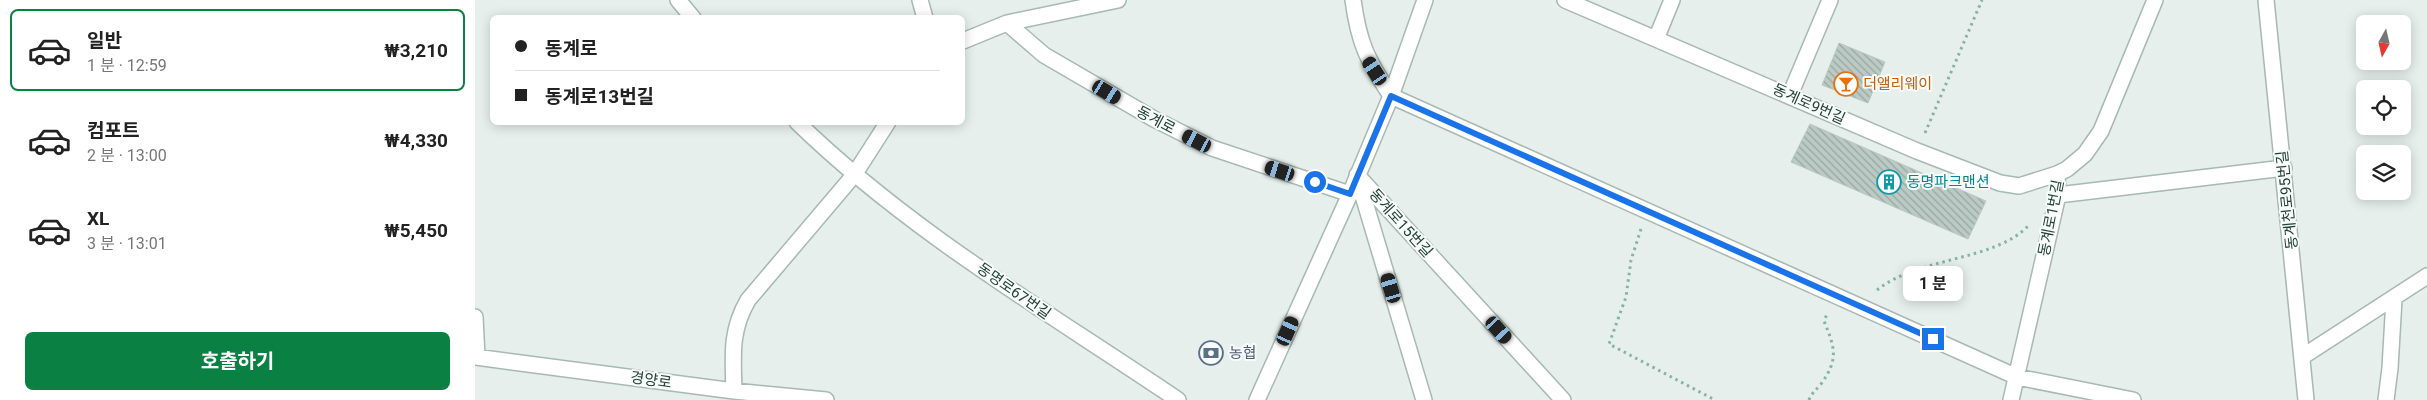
<!DOCTYPE html>
<html lang="ko">
<head>
<meta charset="utf-8">
<style>
  :root { --surface:#fff; --page:#f6f6f6; --text:#222; --muted:#767676; --line:#e0e0e0; --accent:#0b8043 }
  body { margin:0; font-family:Roboto,"Noto Sans KR",sans-serif; background:var(--page); color:var(--text); height:100vh; display:flex; flex-direction:column; font-size:19px; white-space:nowrap }
  * { box-sizing:border-box; margin:0 }
  p { font-size:16px; color:var(--muted) }
  .icon { flex:none; width:28px; height:28px; fill:none; stroke:currentColor; stroke-width:2; stroke-linecap:round; stroke-linejoin:round }
  .map { position:relative; flex:1; overflow:hidden }
  .side { display:flex; flex-direction:column; background:var(--surface); width:475px }
  .side>* { flex:none }
  .guide { position:absolute; left:15px; top:15px; width:475px; height:110px; border-radius:8px; box-shadow:0 2px 12px #0003; display:grid; align-content:center; height:110px; padding:0 25px; background:var(--surface) }
  .needle { width:32px; rotate:188deg }
  .controls { position:absolute; left:1881px; top:15px; display:grid; gap:10px }
  .controls a { display:grid; place-items:center; width:55px; height:55px; border-radius:8px; background:var(--surface); box-shadow:0 2px 12px #0003; font-size:25px }
  .end { position:absolute; width:22px; height:22px; margin:-11px; border:6px solid #1a73e8; background:#fff; box-shadow:0 0 0 2px #fff }
  .from { border-radius:50% }
  .bubble { position:absolute; height:35px; border-radius:8px; background:var(--surface); box-shadow:0 2px 12px #0003; font-size:16px; font-weight:700; line-height:35px; text-align:center }
  .car { position:absolute; width:15px; height:30px; margin:-15px -8px; border-radius:6px; box-shadow:0 0 4px 1px #0007; background:linear-gradient(#222 24%,#8ab4d8 0 40%,#222 0 76%,#8ab4d8 0 86%,#222 0) }
  .guide b { display:flex; align-items:center; gap:18px; height:48px; font-size:19px }
  .guide b+b { border-top:1px solid var(--line) }
  .guide i { width:12px; height:12px; background:var(--text) }
  ul { padding:9px 0 0; list-style:none }
  li { display:flex; align-items:center; gap:15px; height:82px; margin:0 10px 8px; padding:0 15px; border:2px solid transparent; border-radius:8px }
  li div { flex:1 }
  li b { display:block; font-size:19px }
  li em { font-style:normal; font-weight:700 }
  li.current { border-color:var(--accent) }
  li>.icon { width:45px; height:45px; stroke-width:1.5 }
  .action { display:flex; gap:10px; margin-top:auto; padding:10px 25px }
  .action a { flex:1; height:58px; border-radius:8px; background:var(--accent); color:#fff; font-size:20px; font-weight:700; line-height:58px; text-align:center }
  main { display:flex; flex:1; min-height:0 }
  .map>svg:first-child { display:block }
  .building { fill:url(#building-back-hatch); stroke:#b8c9c2 }
  .lines { fill:none; stroke-linecap:round; stroke-linejoin:round }
  .minor-casing { stroke:#a8b8b2; stroke-width:18 }
  .path { stroke:#86b3a5; stroke-width:3; stroke-dasharray:2.5 4; stroke-linecap:butt }
  .minor { stroke:#fff; stroke-width:15 }
  .route { stroke:#1a73e8; stroke-width:6 }
  .labels { text-anchor:middle; dominant-baseline:central; stroke-width:4; stroke-linejoin:round; paint-order:stroke }
  .food-label { font-size:15px; fill:#c56008; stroke:#f7fbf9; text-anchor:start }
  .street-label { font-size:15px; fill:#24423a; stroke:#f7fbf9 }
  .culture-label { font-size:15px; fill:#0d838f; stroke:#f7fbf9; text-anchor:start }
  .service-label { font-size:15px; fill:#4e5e75; stroke:#f7fbf9; text-anchor:start }
</style>
</head>
<body>
<main>
<section class="side">
<ul>
<li class="current"><svg class="icon" aria-label="car" viewBox="0 0 24 24"><path d="M5 17H2v-5l4-1 3-4h7l3 4 3 1v5h-3M9 17h6M6 11h13"/><circle cx="7" cy="17" r="2"/><circle cx="17" cy="17" r="2"/></svg><div><b>일반</b><p>1 분 · 12:59</p></div><em>₩3,210</em></li>
<li><svg class="icon" aria-label="car" viewBox="0 0 24 24"><path d="M5 17H2v-5l4-1 3-4h7l3 4 3 1v5h-3M9 17h6M6 11h13"/><circle cx="7" cy="17" r="2"/><circle cx="17" cy="17" r="2"/></svg><div><b>컴포트</b><p>2 분 · 13:00</p></div><em>₩4,330</em></li>
<li><svg class="icon" aria-label="car" viewBox="0 0 24 24"><path d="M5 17H2v-5l4-1 3-4h7l3 4 3 1v5h-3M9 17h6M6 11h13"/><circle cx="7" cy="17" r="2"/><circle cx="17" cy="17" r="2"/></svg><div><b>XL</b><p>3 분 · 13:01</p></div><em>₩5,450</em></li>
</ul>
<div class="action"><a>호출하기</a></div>
</section>
<div class="map">
<svg width="1952" height="400" viewBox="0 0 1952 400">
  <defs>
    <pattern id="building-back-hatch" width="6" height="6" patternUnits="userSpaceOnUse" patternTransform="scale(1.25)"><rect width="6" height="6" fill="#bbcac4"/><path d="M-1 5l2 2M0 0l6 6M5-1l2 2" fill="none" stroke="#98a6a0"/></pattern>
  </defs>
  <rect width="100%" height="100%" fill="#e6efeb"/>
  <path class="building" d="M 1364,43 L 1410,62 L 1393,103 L 1347,85 Z
    M 1335,124 L 1511,201 L 1493,239 L 1316,162 Z"/>
  <g class="lines">
    <g class="minor-casing">
      <path id="minor" d="M 203,0 L 218,18
        M 445,0 L 450,18
        M 878,0 C 884,44 892,59 916,96 L 1542,377 L 1658,400
        M 1090,0 L 1442,151 L 1525,183 L 1544,186 L 1582,174
        M 1791,0 L 1831,400
        M 532,23 L 569,55 L 679,119 L 737,148 L 875,194
        M 1181,39 L 1197,0
        M 488,41 L 532,23 L 643,0
        M 1315,95 L 1355,0
        M 322,122 C 435,232 573,312 703,400
        M 882,175 L 1088,400
        M 883,179 L 949,400
        M 1583,195 L 1809,168
        M 0,317 L 2,357
        M 0,357 L 259,391 L 351,400
        M 1827,357 L 1952,276
        M 259,391 C 258,356 255,331 273,300 L 379,175 L 413,122
        M 782,400 L 875,194 L 916,96 L 950,0
        M 1536,400 L 1583,195 L 1582,174 L 1592,169 L 1610,154 L 1626,131 L 1680,0
        M 1911,400 L 1915,368 L 1919,299"/>
    </g>
    <path class="path" d="M 1450,133 L 1507,0
      M 1166,229 L 1156,260 L 1151,297 L 1134,344 L 1240,400
      M 1402,290 C 1443,257 1520,261 1553,226
      M 1334,400 C 1336,394 1341,390 1346,384 C 1364,359 1360,348 1349,321 L 1352,314"/>
    <use href="#minor" class="minor"/>
  </g>
  <g class="lines">
    <path class="route" d="M 840,182 L 875,194 L 916,96 L 1458,339"/>
  </g>
  <defs>
    <g id="bar-ring" transform="scale(1.25)"><circle r="9.5" fill="#f7fbf9" stroke="#e8710a" stroke-width="1.5"/><path d="M-6-5H6L.8 .8V4.5H3.5V6h-7V4.5H-.8V.8Z" fill="#e8710a"/></g>
    <g id="building-ring" transform="scale(1.25)"><circle r="9.5" fill="#f7fbf9" stroke="#0f9aa8" stroke-width="1.5"/><path d="M-4-6H4V6H1V3H-1V6H-4ZM-2.5-4.3h1.7v1.8h-1.7ZM.8-4.3h1.7v1.8H.8ZM-2.5-1h1.7V.8h-1.7ZM.8-1h1.7V.8H.8Z" fill="#0f9aa8"/></g>
    <g id="bank-ring" transform="scale(1.25)"><circle r="9.5" fill="#f7fbf9" stroke="#5c6f8a" stroke-width="1.5"/><path d="M-6-4H6V4H-6ZM0-2.3a2.3 2.3 0 1 0 0 4.6a2.3 2.3 0 1 0 0-4.6Z" fill="#5c6f8a"/></g>
  </defs>
  <g fill-rule="evenodd">
    <use href="#bar-ring" x="1371" y="84"/>
    <use href="#building-ring" x="1414" y="182"/>
    <use href="#bank-ring" x="736" y="353"/>
  </g>
  <g class="labels">
    <g class="food-label">
      <text x="1388" y="84">더앨리웨이</text>
    </g>
    <g class="street-label">
      <text transform="translate(1334 104) rotate(24)">동계로9번길</text>
      <text transform="translate(681 120) rotate(28)">동계로</text>
      <text transform="translate(1812 200) rotate(-96)">동계천로95번길</text>
      <text transform="translate(1576 218) rotate(-79)">동계로1번길</text>
      <text transform="translate(926 223) rotate(48)">동계로15번길</text>
      <text transform="translate(539 291) rotate(35)">동명로67번길</text>
      <text transform="translate(176 380) rotate(8)">경양로</text>
    </g>
    <g class="culture-label">
      <text x="1432" y="182">동명파크맨션</text>
    </g>
    <g class="service-label">
      <text x="754" y="353">농협</text>
    </g>
  </g>
</svg>
<div class="controls">
<a><svg class="needle" viewBox="-14 -14 28 28"><path d="M0-13l5 13h-10z" fill="#e53935"/><path d="M0 13l5-13h-10z" fill="#767676"/></svg></a>
<a><svg class="icon" aria-label="locate" viewBox="0 0 24 24"><circle cx="12" cy="12" r="6"/><path d="M12 2v4M12 18v4M2 12h4M18 12h4"/></svg></a>
<a><svg class="icon" aria-label="layers" viewBox="0 0 24 24"><path d="M12 4l9 5-9 5-9-5zM3 14l9 5 9-5"/></svg></a>
</div>
<i class="end from" style="left:840px;top:182px"></i>
<i class="end" style="left:1458px;top:339px"></i>
<div class="bubble" style="left:1428px;top:266px;width:60px">1 분</div>
<i class="car" style="left:900px;top:71px;rotate:327deg"></i>
<i class="car" style="left:632px;top:92px;rotate:121deg"></i>
<i class="car" style="left:722px;top:141px;rotate:297deg"></i>
<i class="car" style="left:805px;top:171px;rotate:288deg"></i>
<i class="car" style="left:916px;top:288px;rotate:343deg"></i>
<i class="car" style="left:1024px;top:330px;rotate:138deg"></i>
<i class="car" style="left:813px;top:331px;rotate:24deg"></i>
<div class="guide">
<b><i class="from"></i>동계로</b>
<b><i></i>동계로13번길</b>
</div>
</div>
</main>
</body>
</html>
